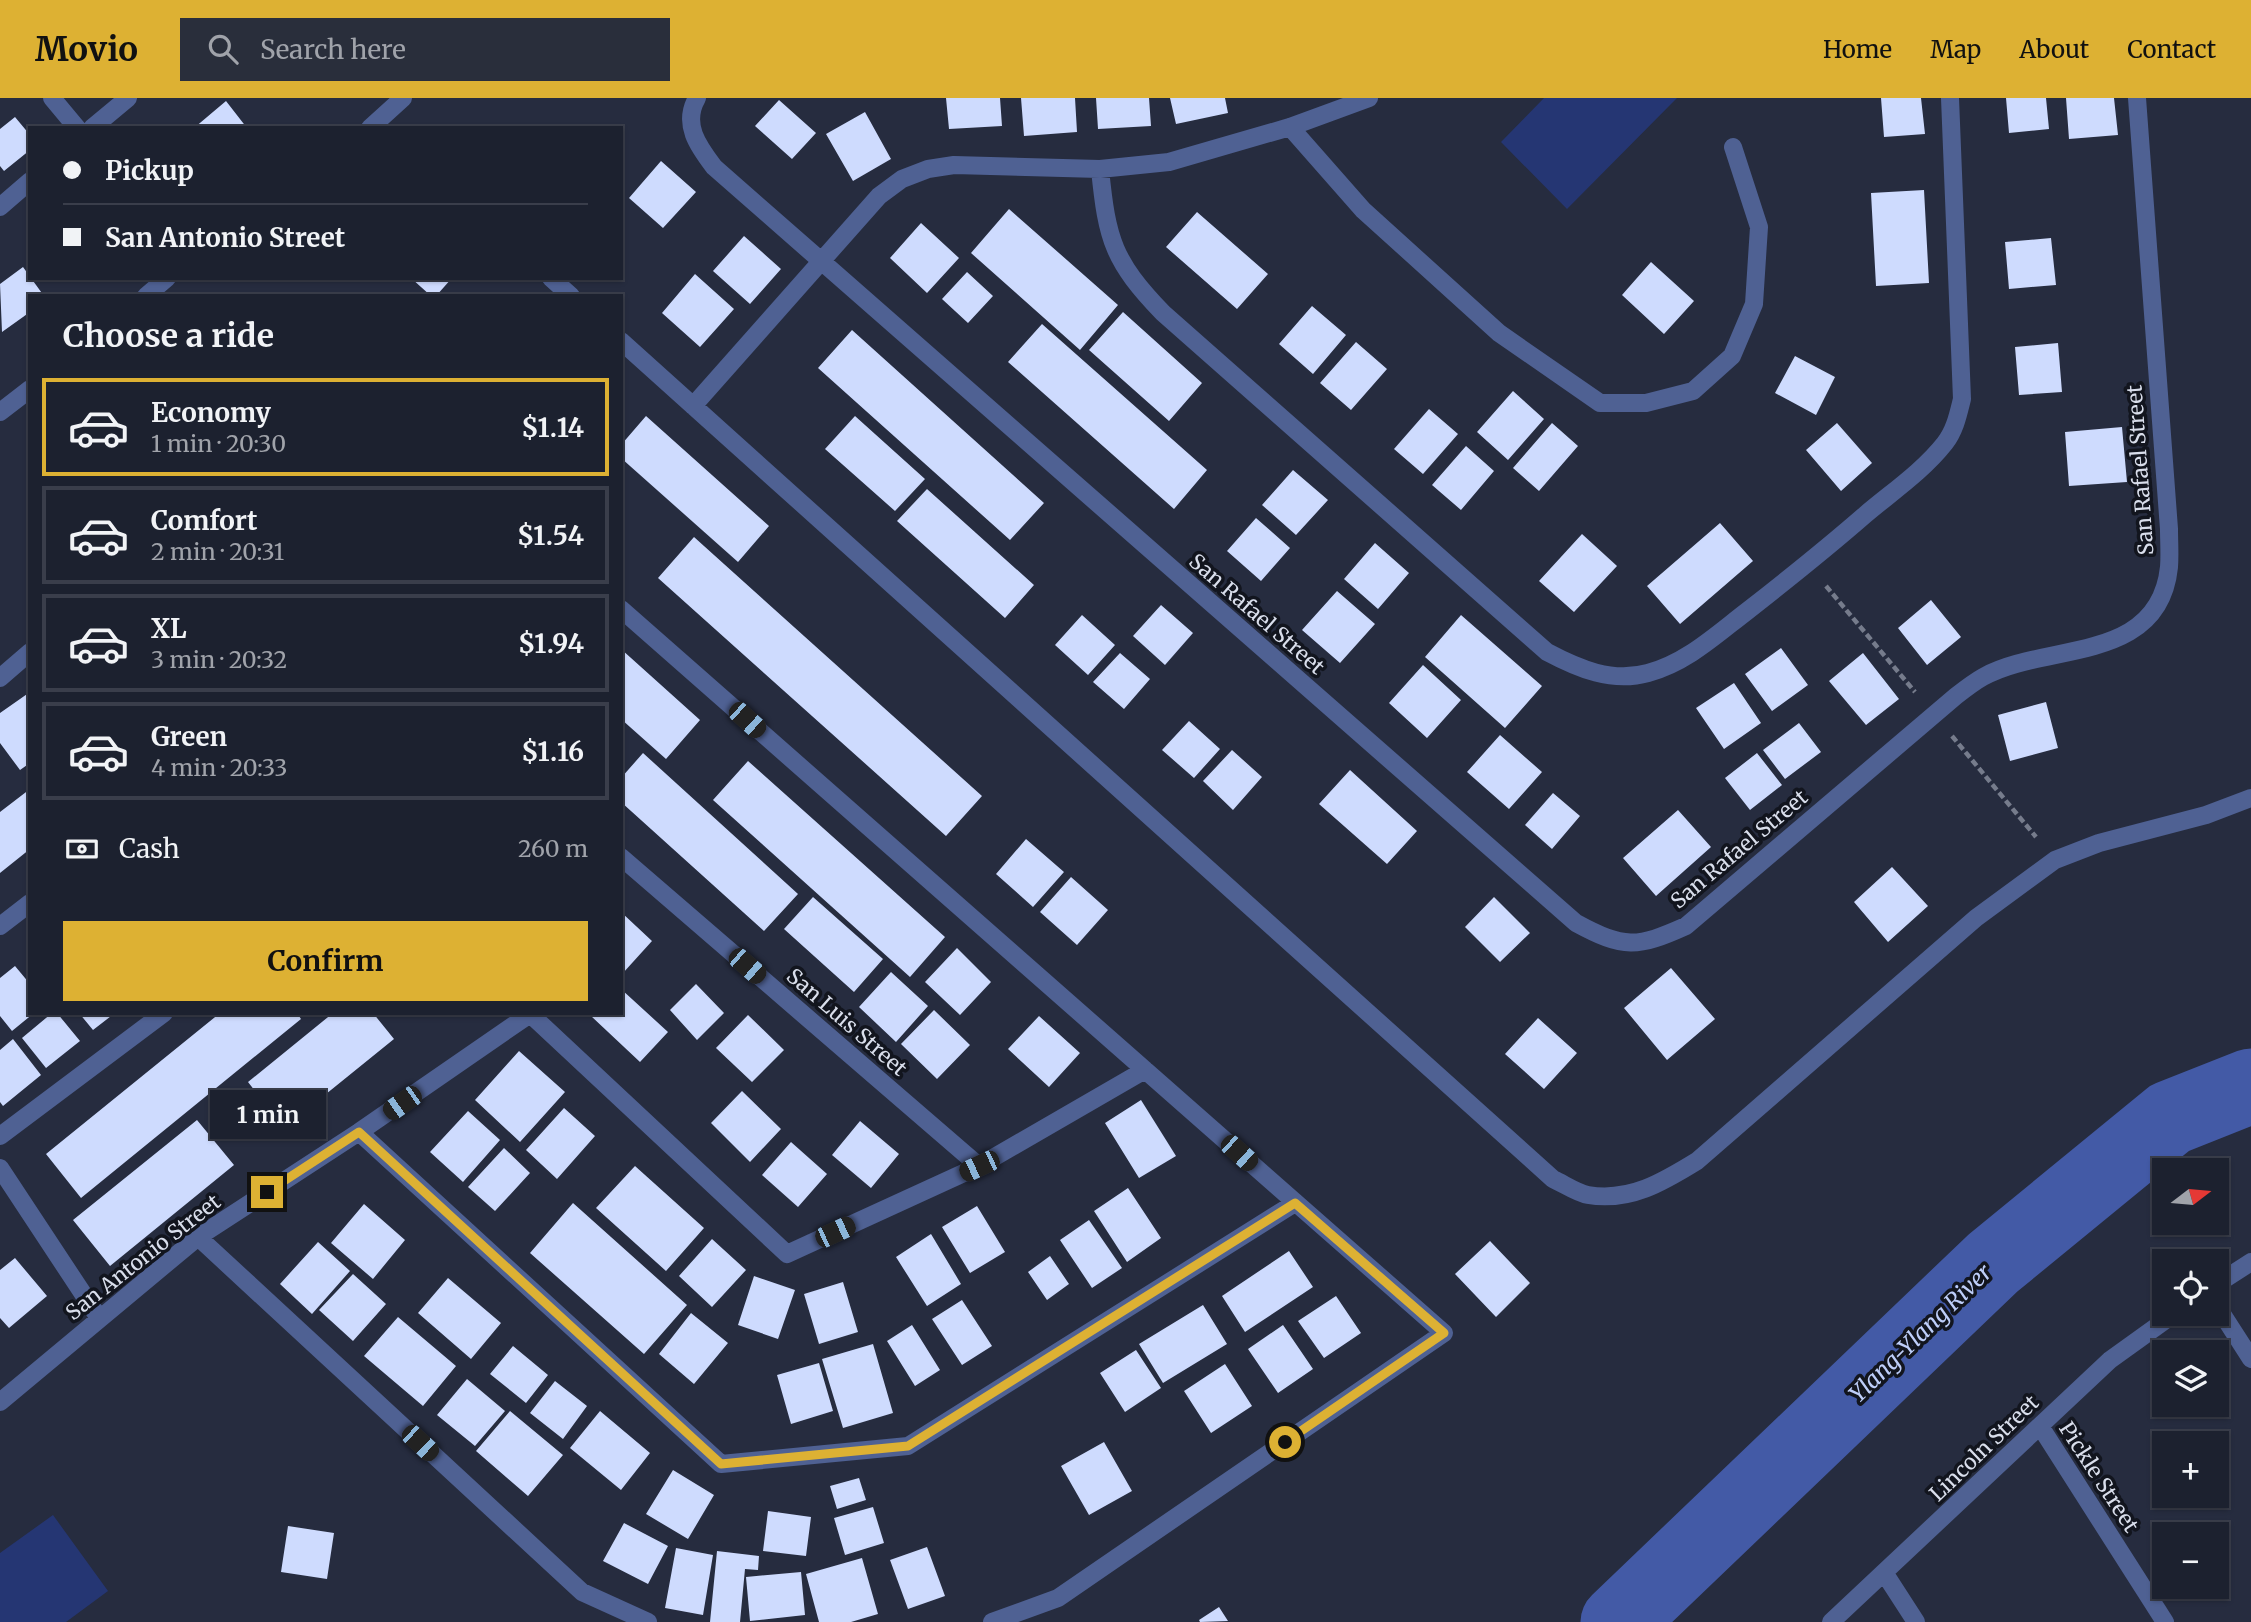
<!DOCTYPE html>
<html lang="en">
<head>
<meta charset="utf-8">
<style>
  :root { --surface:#1c212f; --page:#292e3b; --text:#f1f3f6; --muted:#a0a3aa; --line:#3a3e4b; --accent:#ddb133 }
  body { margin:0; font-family:Merriweather,serif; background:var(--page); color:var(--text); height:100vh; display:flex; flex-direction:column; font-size:26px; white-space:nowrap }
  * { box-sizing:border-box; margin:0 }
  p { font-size:23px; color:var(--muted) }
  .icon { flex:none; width:38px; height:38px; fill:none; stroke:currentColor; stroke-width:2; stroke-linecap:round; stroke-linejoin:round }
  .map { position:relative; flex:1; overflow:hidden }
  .sheet { position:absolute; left:28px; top:196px; width:595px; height:721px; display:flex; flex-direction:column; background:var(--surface); border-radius:0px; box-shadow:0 2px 5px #0004,0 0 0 2px var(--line) }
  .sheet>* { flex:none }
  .top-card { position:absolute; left:28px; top:28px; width:595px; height:154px; border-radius:0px; box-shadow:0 2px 5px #0004,0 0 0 2px var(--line); display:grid; align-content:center; height:154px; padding:0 35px; background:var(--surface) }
  .needle { width:46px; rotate:74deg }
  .buttons { position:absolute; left:2152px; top:1060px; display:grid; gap:14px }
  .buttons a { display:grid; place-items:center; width:77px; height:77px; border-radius:0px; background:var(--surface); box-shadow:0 2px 5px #0004,0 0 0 2px var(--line); font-size:35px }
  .end { position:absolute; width:32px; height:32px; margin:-16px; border:9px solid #ddb133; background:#111; box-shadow:0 0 0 4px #111 }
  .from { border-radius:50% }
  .bubble { position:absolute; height:49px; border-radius:0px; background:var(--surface); box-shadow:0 2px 5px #0004,0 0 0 2px var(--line); font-size:23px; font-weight:700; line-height:49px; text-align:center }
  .car { position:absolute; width:21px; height:42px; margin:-21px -10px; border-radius:9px; box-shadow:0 0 5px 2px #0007; background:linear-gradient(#222 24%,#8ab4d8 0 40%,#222 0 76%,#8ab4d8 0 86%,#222 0) }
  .top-card b { display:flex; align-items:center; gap:24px; height:66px; font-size:26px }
  .top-card b+b { border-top:2px solid var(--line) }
  .top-card i { width:18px; height:18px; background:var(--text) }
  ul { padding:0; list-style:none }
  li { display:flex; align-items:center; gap:21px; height:98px; margin:0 14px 10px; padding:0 21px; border:4px solid var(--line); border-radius:0px }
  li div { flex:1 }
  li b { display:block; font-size:26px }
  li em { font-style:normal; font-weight:700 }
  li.on { border-color:var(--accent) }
  li>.icon { width:63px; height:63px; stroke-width:1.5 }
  h2 { padding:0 35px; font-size:32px; line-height:84px }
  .pay { display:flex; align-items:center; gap:18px; height:77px; padding:0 35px; font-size:26px }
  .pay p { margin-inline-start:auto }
  .primary-button { display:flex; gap:14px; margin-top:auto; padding:14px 35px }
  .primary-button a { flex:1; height:80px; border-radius:0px; background:var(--accent); color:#111; font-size:28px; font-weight:700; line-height:80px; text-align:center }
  header { display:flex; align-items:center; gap:42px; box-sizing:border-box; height:98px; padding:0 35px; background:var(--accent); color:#111 }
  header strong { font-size:33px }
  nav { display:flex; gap:38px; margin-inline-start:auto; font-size:24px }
  .search { width:490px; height:63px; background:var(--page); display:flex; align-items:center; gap:18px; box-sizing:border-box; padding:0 24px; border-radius:0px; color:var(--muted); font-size:26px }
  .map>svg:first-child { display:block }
  .green { fill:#253673 }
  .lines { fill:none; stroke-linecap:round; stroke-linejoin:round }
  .river { stroke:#435aa6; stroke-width:75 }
  .building { fill:#cedbfe }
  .path { stroke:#767c8c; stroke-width:4.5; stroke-dasharray:7 3.5; stroke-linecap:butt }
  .minor { stroke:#4f6193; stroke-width:18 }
  .tertiary { stroke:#4f6193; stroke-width:18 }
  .route { stroke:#ddb133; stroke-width:9 }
  .labels { text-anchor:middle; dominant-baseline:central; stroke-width:7; stroke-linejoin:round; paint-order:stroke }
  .street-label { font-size:21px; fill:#d9deeb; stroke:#12151e }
  .water-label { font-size:23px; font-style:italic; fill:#becef9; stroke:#12151e }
</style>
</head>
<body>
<header>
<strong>Movio</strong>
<div class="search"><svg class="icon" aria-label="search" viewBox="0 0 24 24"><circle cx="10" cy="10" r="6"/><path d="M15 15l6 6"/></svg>Search here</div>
<nav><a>Home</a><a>Map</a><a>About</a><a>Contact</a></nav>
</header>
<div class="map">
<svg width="2251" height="1524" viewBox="0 0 2251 1524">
  <rect width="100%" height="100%" fill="#262c3f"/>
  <path class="green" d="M 1544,0 L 1677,0 L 1567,111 L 1501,44 Z
    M 53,1417 L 108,1493 L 66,1524 L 0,1524 L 0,1455 Z"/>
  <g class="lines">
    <path class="river" d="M 1618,1524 L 1993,1165 L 2170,1020 L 2251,988"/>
  </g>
  <path class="building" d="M 946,0 L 1000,0 L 1002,28 L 949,31 Z
    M 1021,0 L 1075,0 L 1077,34 L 1024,38 Z
    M 1096,0 L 1149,0 L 1151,28 L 1098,31 Z
    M 1170,0 L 1225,0 L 1228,15 L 1176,26 Z
    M 1881,0 L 1921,0 L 1925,36 L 1884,39 Z
    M 2006,0 L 2046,0 L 2049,31 L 2009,35 Z
    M 2066,0 L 2114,0 L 2118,37 L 2069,41 Z
    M 779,2 L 816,35 L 792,61 L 755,28 Z
    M 226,3 L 247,30 L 194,30 Z
    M 865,14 L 891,61 L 853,83 L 826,36 Z
    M 15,19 L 30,37 L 30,52 L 4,73 L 0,68 L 0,31 Z
    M 661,63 L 696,94 L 663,130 L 629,100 Z
    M 1924,92 L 1929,185 L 1876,188 L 1871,95 Z
    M 1009,111 L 1118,207 L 1080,252 L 971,155 Z
    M 1197,114 L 1268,176 L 1237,211 L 1166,149 Z
    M 921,125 L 959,160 L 927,195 L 890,160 Z
    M 744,138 L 781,171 L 750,206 L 713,173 Z
    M 2051,140 L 2056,187 L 2009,191 L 2005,144 Z
    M 1651,164 L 1694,203 L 1664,236 L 1622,197 Z
    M 23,169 L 44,198 L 30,198 L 30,214 L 2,234 L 0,186 Z
    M 967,174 L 993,198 L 968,225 L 942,201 Z
    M 695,176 L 734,211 L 700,249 L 662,215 Z
    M 411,180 L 452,180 L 436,198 L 431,198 Z
    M 1312,208 L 1346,237 L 1313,276 L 1279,246 Z
    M 1123,214 L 1202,285 L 1169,323 L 1089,252 Z
    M 1042,226 L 1207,372 L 1174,411 L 1008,264 Z
    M 852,232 L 1044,405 L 1010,442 L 818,270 Z
    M 1356,244 L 1387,271 L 1351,312 L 1320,285 Z
    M 2058,245 L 2062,294 L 2019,297 L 2015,249 Z
    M 1795,258 L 1835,279 L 1816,317 L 1775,295 Z
    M 1513,293 L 1544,321 L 1508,362 L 1477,334 Z
    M 1429,311 L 1458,336 L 1423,376 L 1394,351 Z
    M 646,318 L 769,428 L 738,464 L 621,360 L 621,347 Z
    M 855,318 L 925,381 L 895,413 L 825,351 Z
    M 1552,325 L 1578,348 L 1539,393 L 1513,370 Z
    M 1837,325 L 1872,365 L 1841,393 L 1806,352 Z
    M 2122,329 L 2127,384 L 2069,388 L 2065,334 Z
    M 1466,348 L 1494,373 L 1461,412 L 1432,387 Z
    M 1293,372 L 1328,402 L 1296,437 L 1262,407 Z
    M 927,391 L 1034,487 L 1005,520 L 897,423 Z
    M 1256,420 L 1290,450 L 1261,483 L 1227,453 Z
    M 1720,425 L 1753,463 L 1680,526 L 1647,488 Z
    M 1582,436 L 1617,468 L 1574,514 L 1539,483 Z
    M 694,439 L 982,698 L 946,738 L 658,480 Z
    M 1375,445 L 1409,475 L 1378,511 L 1344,481 Z
    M 1337,493 L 1375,526 L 1340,565 L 1302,532 Z
    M 1931,502 L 1961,539 L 1927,567 L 1898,530 Z
    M 1161,507 L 1193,535 L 1165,567 L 1133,538 Z
    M 1082,517 L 1115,547 L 1088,577 L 1055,547 Z
    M 1461,517 L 1542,588 L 1505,630 L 1425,559 Z
    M 1781,550 L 1808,587 L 1772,613 L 1745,576 Z
    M 621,551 L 700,622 L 666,661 L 621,621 Z
    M 1120,555 L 1150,581 L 1124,611 L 1093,584 Z
    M 1863,555 L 1899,601 L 1866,627 L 1829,583 Z
    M 1423,567 L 1461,602 L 1427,640 L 1389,605 Z
    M 1734,585 L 1761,625 L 1724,651 L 1696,610 Z
    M 30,594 L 30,665 L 20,672 L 0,645 L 0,615 Z
    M 2046,604 L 2058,650 L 2010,663 L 1998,617 Z
    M 1189,623 L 1220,651 L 1194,680 L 1162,652 Z
    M 1799,625 L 1821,654 L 1785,681 L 1763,652 Z
    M 1500,637 L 1542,674 L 1509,711 L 1467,674 Z
    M 1232,652 L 1262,679 L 1233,712 L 1203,683 Z
    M 643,655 L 798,796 L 764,833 L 621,704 L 621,680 Z
    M 1757,655 L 1782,687 L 1750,712 L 1725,680 Z
    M 748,663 L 945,839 L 910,879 L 713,702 Z
    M 1350,672 L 1417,733 L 1387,766 L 1319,706 Z
    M 30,691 L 30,751 L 0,775 L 0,714 Z
    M 1553,695 L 1580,718 L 1552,751 L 1525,727 Z
    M 1678,712 L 1711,749 L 1656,798 L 1623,760 Z
    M 1026,741 L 1064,774 L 1033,809 L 996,776 Z
    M 1892,769 L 1928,808 L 1888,844 L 1854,804 Z
    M 1071,779 L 1108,812 L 1077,847 L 1040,814 Z
    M 813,799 L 883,861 L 854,894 L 784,831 Z
    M 1494,799 L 1530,835 L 1500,864 L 1465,829 Z
    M 621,814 L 652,843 L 623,875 L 621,873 Z
    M 957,850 L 991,884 L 960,917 L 925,884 Z
    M 15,868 L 30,886 L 30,915 L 34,915 L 12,933 L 0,918 L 0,880 Z
    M 1671,870 L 1715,921 L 1667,962 L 1624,910 Z
    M 891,874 L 928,908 L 896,944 L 859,909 Z
    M 696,886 L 724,915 L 697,942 L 670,912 Z
    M 621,891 L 668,934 L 640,964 L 591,918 L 621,915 Z
    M 934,912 L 970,947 L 937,981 L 901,946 Z
    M 52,915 L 57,915 L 80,943 L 46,970 L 22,940 Z
    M 79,915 L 115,915 L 93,932 Z
    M 220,915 L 297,915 L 301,921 L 81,1100 L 46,1056 Z
    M 333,915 L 373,915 L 394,941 L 284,1030 L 248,984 Z
    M 748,917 L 784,952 L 752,984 L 716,950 Z
    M 1039,918 L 1080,955 L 1049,989 L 1008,951 Z
    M 1538,920 L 1577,955 L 1544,991 L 1505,956 Z
    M 13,941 L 41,977 L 3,1008 L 0,1004 L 0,952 Z
    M 519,953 L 565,994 L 520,1044 L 475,1002 Z
    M 742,993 L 781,1031 L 750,1064 L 711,1025 Z
    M 1141,1002 L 1176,1058 L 1139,1080 L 1105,1025 Z
    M 564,1010 L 595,1038 L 557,1081 L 526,1052 Z
    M 468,1013 L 500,1042 L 463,1084 L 430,1054 Z
    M 197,1022 L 234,1067 L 110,1168 L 73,1122 Z
    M 860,1023 L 899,1056 L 871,1090 L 832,1057 Z
    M 791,1044 L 827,1076 L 798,1109 L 762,1077 Z
    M 504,1050 L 530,1075 L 495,1113 L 468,1089 Z
    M 635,1068 L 704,1130 L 666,1173 L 596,1110 Z
    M 1128,1090 L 1161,1140 L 1127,1164 L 1094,1113 Z
    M 573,1105 L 687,1207 L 644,1256 L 530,1155 Z
    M 364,1106 L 405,1142 L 373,1181 L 331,1145 Z
    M 977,1108 L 1005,1154 L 970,1175 L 942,1129 Z
    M 1089,1122 L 1122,1170 L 1092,1190 L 1060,1142 Z
    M 931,1136 L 961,1186 L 927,1208 L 896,1159 Z
    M 712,1141 L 746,1172 L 712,1209 L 679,1178 Z
    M 1490,1143 L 1530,1185 L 1496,1219 L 1455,1176 Z
    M 318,1144 L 350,1173 L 312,1216 L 280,1186 Z
    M 1289,1153 L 1313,1189 L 1245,1234 L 1222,1198 Z
    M 1050,1158 L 1069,1186 L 1047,1202 L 1028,1174 Z
    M 15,1160 L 47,1198 L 9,1230 L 0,1220 L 0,1172 Z
    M 353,1176 L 386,1206 L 353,1243 L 319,1212 Z
    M 754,1178 L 795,1192 L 778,1241 L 738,1227 Z
    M 448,1180 L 501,1225 L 471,1261 L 418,1215 Z
    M 843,1184 L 858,1234 L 819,1246 L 804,1196 Z
    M 1336,1198 L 1361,1235 L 1324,1260 L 1298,1223 Z
    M 962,1202 L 992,1248 L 962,1267 L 932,1221 Z
    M 1203,1207 L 1227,1246 L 1163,1285 L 1139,1246 Z
    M 691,1215 L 728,1245 L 694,1286 L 659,1256 Z
    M 398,1219 L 456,1268 L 423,1308 L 364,1258 Z
    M 912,1227 L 940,1272 L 915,1288 L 887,1243 Z
    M 1283,1227 L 1313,1271 L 1278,1295 L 1248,1251 Z
    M 873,1246 L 893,1315 L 843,1330 L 822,1261 Z
    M 513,1248 L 548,1277 L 526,1305 L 490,1276 Z
    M 1136,1252 L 1161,1290 L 1125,1314 L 1100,1275 Z
    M 819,1265 L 833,1313 L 791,1326 L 777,1277 Z
    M 1225,1266 L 1252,1308 L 1211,1335 L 1184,1293 Z
    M 467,1281 L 505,1313 L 475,1348 L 437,1317 Z
    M 555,1283 L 587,1308 L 563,1341 L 530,1315 Z
    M 510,1313 L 563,1357 L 528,1398 L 476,1353 Z
    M 600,1313 L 650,1355 L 621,1392 L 570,1350 Z
    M 1104,1344 L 1132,1393 L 1089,1417 L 1061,1368 Z
    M 673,1372 L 714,1397 L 688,1441 L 646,1416 Z
    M 859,1380 L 866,1402 L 837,1411 L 830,1388 Z
    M 873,1409 L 884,1445 L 845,1457 L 834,1420 Z
    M 768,1413 L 811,1419 L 806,1458 L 763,1453 Z
    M 624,1425 L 668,1448 L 648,1486 L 603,1463 Z
    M 288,1428 L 334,1435 L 327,1481 L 281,1474 Z
    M 927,1449 L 945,1498 L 908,1511 L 890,1462 Z
    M 676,1450 L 713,1457 L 703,1517 L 665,1510 Z
    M 717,1453 L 759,1458 L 758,1472 L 745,1471 L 740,1524 L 710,1524 Z
    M 862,1460 L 878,1516 L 851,1524 L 819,1524 L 806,1476 Z
    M 801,1474 L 805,1517 L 750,1523 L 746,1479 Z
    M 1219,1509 L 1228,1523 L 1200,1524 L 1199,1522 Z"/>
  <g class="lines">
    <path class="path" d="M 1826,488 L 1915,594
      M 1952,638 L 2036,739"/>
    <path class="minor" d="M 52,0 L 77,30
      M 697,0 C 682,26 698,48 714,69 L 1576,825 C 1624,851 1637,850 1686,828 L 1956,598 C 1965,591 1974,584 1983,579 C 2045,544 2159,567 2169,469 C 2170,457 2169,444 2169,431 L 2137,0
      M 1290,29 L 1363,112 L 1499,235 L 1600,305 L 1646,305 L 1693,293 L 1732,258 L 1754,206 L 1759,129 L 1733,49
      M 92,30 L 128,0
      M 1100,71 C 1107,142 1113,163 1163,215 L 1547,554 C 1579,571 1612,585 1648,575 C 1686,565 1716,537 1746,514 C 1787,482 1827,450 1866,416 C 1892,394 1923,373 1945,345 C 1955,332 1958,317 1962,301 L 1950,0
      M 0,109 L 30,83
      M 551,180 L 571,198
      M 621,243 L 1553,1081 C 1564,1086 1577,1095 1588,1097 C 1630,1104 1663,1084 1697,1063 L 1976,820 L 2055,762 L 2099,745 L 2206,717 L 2251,700
      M 693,308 L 879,98 L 902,81 L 928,71 L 954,67 L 1100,71 L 1169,64 L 1290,29 L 1369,0
      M 621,511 L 1444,1235 L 1058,1500 L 992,1524
      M 0,580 L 30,554
      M 621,759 L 979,1068
      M 0,828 L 30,805
      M 529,915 L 787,1156 L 979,1068 L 1145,972
      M 359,1034 L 721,1366 L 908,1348 L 1295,1105
      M 0,1038 L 164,915
      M 0,1070 L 99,1220
      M 198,1139 L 582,1494 L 648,1524
      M 2217,1186 L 2251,1164
      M 2217,1208 L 2251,1261
      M 0,1304 L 198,1139 L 359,1034 L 530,916
      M 2040,1328 L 2165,1524
      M 1885,1476 L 1916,1524
      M 1831,1524 L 2110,1262 L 2174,1216"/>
    <path class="tertiary" d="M 370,30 L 403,0
      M 146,198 L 167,180
      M 0,314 L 30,291"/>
  </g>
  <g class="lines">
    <path class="route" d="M 267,1094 L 359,1034 L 721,1366 L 908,1348 L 1295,1105 L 1444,1235 L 1285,1344"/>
  </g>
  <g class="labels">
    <g class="street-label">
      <text transform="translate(2140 372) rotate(-94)">San Rafael Street</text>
      <text transform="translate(1257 516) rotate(41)">San Rafael Street</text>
      <text transform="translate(1739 751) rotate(-40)">San Rafael Street</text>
      <text transform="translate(847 924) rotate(41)">San Luis Street</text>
      <text transform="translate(143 1159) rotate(-38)">San Antonio Street</text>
      <text transform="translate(1984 1350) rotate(-44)">Lincoln Street</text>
      <text transform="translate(2099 1379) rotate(57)">Pickle Street</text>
    </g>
    <g class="water-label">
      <text transform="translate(1920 1235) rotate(-44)">Ylang-Ylang River</text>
    </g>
  </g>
</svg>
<div class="buttons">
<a><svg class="needle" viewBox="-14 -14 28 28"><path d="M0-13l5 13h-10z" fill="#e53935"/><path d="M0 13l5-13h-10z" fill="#a0a3aa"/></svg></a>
<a><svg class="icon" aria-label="locate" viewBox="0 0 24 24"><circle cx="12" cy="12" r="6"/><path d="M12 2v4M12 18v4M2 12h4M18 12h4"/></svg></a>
<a><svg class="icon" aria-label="layers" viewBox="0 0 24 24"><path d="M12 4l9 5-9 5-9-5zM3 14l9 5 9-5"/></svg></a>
<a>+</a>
<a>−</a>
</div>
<i class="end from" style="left:1285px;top:1344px"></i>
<i class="end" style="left:267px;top:1094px"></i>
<div class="bubble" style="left:210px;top:992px;width:116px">1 min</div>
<i class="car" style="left:747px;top:622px;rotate:132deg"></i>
<i class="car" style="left:747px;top:868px;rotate:131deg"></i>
<i class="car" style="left:402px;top:1005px;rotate:235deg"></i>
<i class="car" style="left:1239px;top:1055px;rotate:132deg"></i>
<i class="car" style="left:979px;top:1068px;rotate:245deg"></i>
<i class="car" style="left:835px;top:1134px;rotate:65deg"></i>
<i class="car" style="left:420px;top:1345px;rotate:133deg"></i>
<div class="top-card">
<b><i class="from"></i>Pickup</b>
<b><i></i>San Antonio Street</b>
</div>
<section class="sheet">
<h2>Choose a ride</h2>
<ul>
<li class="on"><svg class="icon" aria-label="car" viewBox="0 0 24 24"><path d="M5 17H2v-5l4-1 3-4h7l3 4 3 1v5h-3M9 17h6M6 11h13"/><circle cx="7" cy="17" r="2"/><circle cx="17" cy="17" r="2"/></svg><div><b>Economy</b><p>1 min · 20:30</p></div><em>$1.14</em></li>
<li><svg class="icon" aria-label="car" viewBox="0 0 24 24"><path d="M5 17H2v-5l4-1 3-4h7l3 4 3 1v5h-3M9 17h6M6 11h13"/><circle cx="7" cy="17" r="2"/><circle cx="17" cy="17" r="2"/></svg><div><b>Comfort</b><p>2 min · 20:31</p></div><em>$1.54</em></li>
<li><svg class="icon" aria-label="car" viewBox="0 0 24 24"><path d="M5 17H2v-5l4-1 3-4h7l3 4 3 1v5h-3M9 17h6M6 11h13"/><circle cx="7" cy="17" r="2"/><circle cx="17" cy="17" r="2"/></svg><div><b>XL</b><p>3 min · 20:32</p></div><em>$1.94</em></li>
<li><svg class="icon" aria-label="car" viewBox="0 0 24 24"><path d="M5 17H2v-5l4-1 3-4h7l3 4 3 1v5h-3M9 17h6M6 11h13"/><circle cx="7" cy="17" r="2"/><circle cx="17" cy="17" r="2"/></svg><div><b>Green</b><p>4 min · 20:33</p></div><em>$1.16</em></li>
</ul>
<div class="pay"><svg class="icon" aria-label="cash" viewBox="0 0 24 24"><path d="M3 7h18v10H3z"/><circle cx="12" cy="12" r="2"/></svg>Cash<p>260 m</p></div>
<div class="primary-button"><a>Confirm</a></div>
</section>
</div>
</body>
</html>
